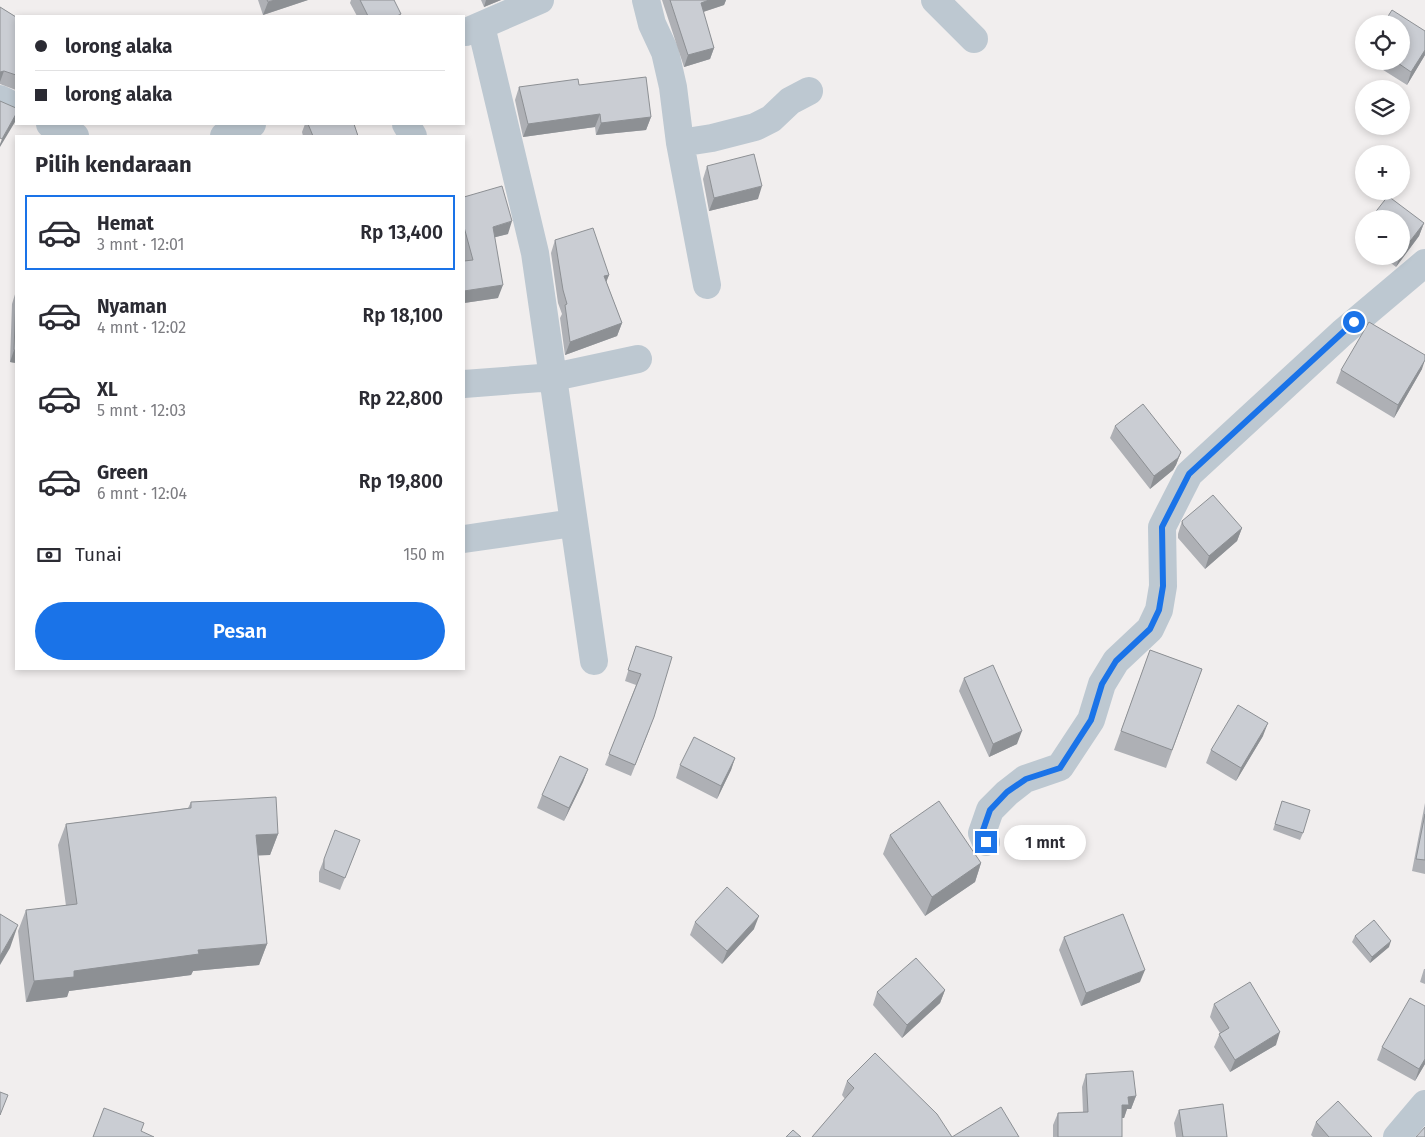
<!DOCTYPE html>
<html lang="id">
<head>
<meta charset="utf-8">
<style>
  :root { --surface:#fff; --page:#f7f7f7; --text:#2b2b33; --muted:#7c7c81; --line:#e1e1e2; --accent:#1a73e8 }
  body { margin:0; font-family:"Fira Sans",sans-serif; background:var(--page); color:var(--text); height:100vh; display:flex; flex-direction:column; font-size:19px; white-space:nowrap }
  * { box-sizing:border-box; margin:0 }
  p { font-size:16px; color:var(--muted) }
  .icon { flex:none; width:28px; height:28px; fill:none; stroke:currentColor; stroke-width:2; stroke-linecap:round; stroke-linejoin:round }
  .map { position:relative; flex:1; overflow:hidden }
  .details { position:absolute; left:15px; top:135px; width:450px; height:535px; display:flex; flex-direction:column; background:var(--surface); border-radius:0px; box-shadow:0 2px 8px #0003 }
  .details>* { flex:none }
  .top-card { position:absolute; left:15px; top:15px; width:450px; height:110px; border-radius:0px; box-shadow:0 2px 8px #0003; display:grid; align-content:center; height:110px; padding:0 20px; background:var(--surface) }
  .controls { position:absolute; left:1355px; top:15px; display:grid; gap:10px }
  .controls a { display:grid; place-items:center; width:55px; height:55px; border-radius:50%; background:var(--surface); box-shadow:0 2px 8px #0003; font-size:25px }
  .end { position:absolute; width:22px; height:22px; margin:-11px; border:6px solid #1a73e8; background:#fff; box-shadow:0 0 0 2px #fff }
  .from { border-radius:50% }
  .bubble { position:absolute; height:35px; border-radius:18px; background:var(--surface); box-shadow:0 2px 8px #0003; font-size:16px; font-weight:600; line-height:35px; text-align:center }
  .top-card b { display:flex; align-items:center; gap:18px; height:48px; font-size:19px }
  .top-card b+b { border-top:1px solid var(--line) }
  .top-card i { width:12px; height:12px; background:var(--text) }
  ul { padding:0; list-style:none }
  li { display:flex; align-items:center; gap:15px; height:75px; margin:0 10px 8px; padding:0 10px; border:2px solid transparent; border-radius:0px }
  li div { flex:1 }
  li b { display:block; font-size:19px }
  li em { font-style:normal; font-weight:600 }
  li.on { border-color:var(--accent) }
  li>.icon { width:45px; height:45px; stroke-width:1.5 }
  h2 { padding:0 20px; font-size:22px; line-height:60px }
  .pay { display:flex; align-items:center; gap:12px; height:55px; padding:0 20px; font-size:19px }
  .pay p { margin-inline-start:auto }
  .action { display:flex; gap:10px; margin-top:auto; padding:10px 20px }
  .action a { flex:1; height:58px; border-radius:30px; background:var(--accent); color:#fff; font-size:20px; font-weight:600; line-height:58px; text-align:center }
  .map>svg:first-child { display:block }
  .lines { fill:none; stroke-linecap:round; stroke-linejoin:round }
  .street { stroke:#bdc8d1; stroke-width:28 }
  .wall { fill:#aeb0b5 }
  .shaded-wall { fill:#8d9094 }
  .building { fill:#cacdd3; stroke:#8d9094 }
  .route { stroke:#1a73e8; stroke-width:6 }
</style>
</head>
<body>
<div class="map">
<svg width="1425" height="1137" viewBox="0 0 1425 1137">
  <rect width="100%" height="100%" fill="#f1eeee"/>
  <g class="lines">
    <path class="street" d="M 646,0 L 652,24 L 665,52 L 673,87 L 680,143 L 707,285
      M 935,0 L 974,39
      M 481,26 L 535,253 L 594,661
      M 466,32 L 540,0
      M 0,99 L 16,107
      M 50,124 L 75,136
      M 406,124 L 413,136
      M 224,136 L 252,124
      M 680,143 L 712,138 L 755,127 L 771,119 L 790,101 L 809,91
      M 464,384 L 554,377 L 638,359
      M 464,539 L 573,523
      M 986,842 L 982,833 L 990,810 L 1007,793 L 1025,779 L 1060,767 L 1091,720 L 1102,684 L 1116,661 L 1150,629 L 1159,610 L 1163,586 L 1162,527 L 1189,474 L 1342,333 L 1425,263
      M 1397,1137 L 1425,1104"/>
  </g>
  <path class="wall" d="M 258,0 L 308,0 L 263,15 Z
    M 351,0 L 394,0 L 400,16 L 357,16 L 350,3 Z
    M 481,0 L 501,0 L 484,7 Z
    M 662,0 L 726,0 L 724,5 L 703,12 L 714,48 L 710,59 L 684,67 Z
    M 0,7 L 16,17 L 16,90 L 0,84 Z
    M 1425,31 L 1425,55 L 1407,85 L 1369,61 L 1401,61 Z
    M 579,85 L 651,117 L 646,130 L 596,135 L 595,127 L 523,137 L 515,100 L 519,87 Z
    M 305,124 L 354,124 L 358,136 L 303,136 L 302,132 Z
    M 707,166 L 758,199 L 709,211 L 703,179 Z
    M 464,197 L 508,234 L 495,237 L 498,298 L 464,303 L 464,261 L 465,261 L 464,256 Z
    M 1424,223 L 1419,236 L 1396,267 L 1382,256 L 1401,256 Z
    M 1364,229 L 1364,242 L 1360,239 Z
    M 555,240 L 609,275 L 606,281 L 622,323 L 617,336 L 565,355 L 560,318 L 562,314 L 558,303 L 551,253 Z
    M 16,291 L 16,363 L 10,362 L 12,304 Z
    M 1422,369 L 1394,418 L 1336,383 L 1341,370 Z
    M 1115,426 L 1181,452 L 1176,465 L 1173,470 L 1150,489 L 1110,438 Z
    M 1182,521 L 1242,528 L 1237,541 L 1205,569 L 1178,538 L 1178,534 Z
    M 636,646 L 650,728 L 631,776 L 605,765 L 636,685 L 625,681 Z
    M 1150,650 L 1202,669 L 1166,768 L 1114,750 Z
    M 964,678 L 1017,744 L 989,757 L 959,691 Z
    M 1263,736 L 1236,781 L 1206,763 L 1211,750 Z
    M 735,758 L 731,770 L 717,799 L 676,778 L 680,765 Z
    M 588,769 L 583,782 L 564,821 L 537,808 L 542,795 Z
    M 1282,801 L 1303,833 L 1300,840 L 1273,830 Z
    M 191,802 L 278,834 L 270,855 L 258,855 L 267,944 L 259,965 L 193,971 L 191,975 L 69,991 L 67,997 L 26,1002 L 18,931 L 26,910 L 66,906 L 58,845 L 66,824 L 188,808 Z
    M 1425,803 L 1425,874 L 1412,871 Z
    M 890,835 L 981,863 L 975,882 L 925,916 L 883,854 Z
    M 355,853 L 340,890 L 319,882 L 319,872 L 324,859 Z
    M 695,922 L 754,929 L 722,964 L 690,935 Z
    M 1355,936 L 1389,947 L 1370,963 L 1352,942 Z
    M 1064,937 L 1140,982 L 1081,1006 L 1059,950 Z
    M 1424,969 L 1425,969 L 1425,984 L 1420,982 Z
    M 945,990 L 940,1003 L 902,1038 L 873,1005 L 877,992 Z
    M 1214,1004 L 1276,1045 L 1230,1072 L 1214,1047 L 1220,1033 L 1210,1017 Z
    M 1425,1006 L 1425,1064 L 1415,1081 L 1377,1060 L 1382,1047 Z
    M 1086,1074 L 1136,1096 L 1131,1109 L 1127,1109 L 1124,1118 L 1122,1118 L 1122,1137 L 1053,1137 L 1053,1125 L 1058,1113 L 1083,1112 L 1082,1087 Z
    M 847,1081 L 952,1137 L 812,1137 L 845,1099 L 842,1095 Z
    M 1179,1110 L 1227,1137 L 1176,1137 L 1174,1123 Z
    M 1316,1122 L 1372,1137 L 1313,1137 L 1311,1135 Z"/>
  <path class="shaded-wall" d="M 275,0 L 308,0 L 263,15 L 268,2 Z
    M 486,0 L 501,0 L 484,7 Z
    M 709,0 L 726,0 L 724,5 L 697,14 L 701,3 Z
    M 714,48 L 710,59 L 684,67 L 688,55 Z
    M 1425,50 L 1425,55 L 1407,85 L 1411,72 Z
    M 4,71 L 0,82 L 0,72 Z
    M 16,114 L 16,118 L 15,122 L 0,147 L 0,144 L 2,139 Z
    M 600,114 L 595,127 L 523,137 L 528,124 Z
    M 651,117 L 646,130 L 596,135 L 601,123 Z
    M 762,186 L 758,199 L 709,211 L 714,198 Z
    M 512,221 L 508,234 L 488,239 L 493,227 Z
    M 1424,223 L 1419,236 L 1396,267 L 1400,256 L 1401,256 L 1401,253 Z
    M 609,275 L 604,288 L 604,276 Z
    M 503,285 L 498,298 L 464,303 L 464,291 Z
    M 622,323 L 617,336 L 565,355 L 570,342 Z
    M 14,350 L 16,350 L 16,363 L 10,362 Z
    M 1425,360 L 1422,369 L 1394,418 L 1398,405 Z
    M 1181,452 L 1176,465 L 1173,470 L 1150,489 L 1154,476 Z
    M 1242,528 L 1237,541 L 1205,569 L 1209,556 Z
    M 1268,723 L 1263,736 L 1236,781 L 1241,768 Z
    M 1022,731 L 1017,744 L 989,757 L 993,744 Z
    M 735,758 L 731,770 L 717,799 L 721,786 Z
    M 588,769 L 583,782 L 564,821 L 569,808 Z
    M 278,834 L 270,855 L 248,856 L 256,835 Z
    M 981,863 L 975,882 L 925,916 L 932,897 Z
    M 759,916 L 754,929 L 722,964 L 727,951 Z
    M 18,925 L 10,948 L 0,965 L 0,956 Z
    M 1391,941 L 1389,947 L 1370,963 L 1372,957 Z
    M 267,944 L 259,965 L 193,971 L 191,975 L 69,991 L 67,997 L 26,1002 L 34,981 L 74,971 L 198,950 Z
    M 1145,970 L 1140,982 L 1081,1006 L 1086,993 Z
    M 945,990 L 940,1003 L 902,1038 L 907,1025 Z
    M 1280,1032 L 1276,1045 L 1230,1072 L 1235,1060 Z
    M 1425,1059 L 1425,1064 L 1415,1081 L 1419,1069 Z
    M 1136,1096 L 1131,1109 L 1127,1109 L 1124,1118 L 1117,1118 L 1122,1105 L 1128,1097 Z"/>
  <path class="building" d="M 267,0 L 275,0 L 268,2 Z
    M 360,0 L 394,0 L 401,14 L 397,16 L 368,16 Z
    M 670,0 L 709,0 L 701,3 L 714,48 L 688,55 Z
    M 0,7 L 16,17 L 16,75 L 4,71 L 0,72 Z
    M 1392,10 L 1425,31 L 1425,50 L 1411,72 L 1395,61 L 1401,61 L 1401,24 L 1383,24 Z
    M 646,77 L 651,117 L 601,123 L 600,114 L 528,124 L 519,87 L 578,79 L 579,85 Z
    M 0,101 L 16,108 L 16,114 L 2,139 L 0,138 Z
    M 308,124 L 354,124 L 358,136 L 313,136 Z
    M 754,154 L 762,186 L 714,198 L 707,166 Z
    M 502,186 L 512,221 L 493,227 L 503,285 L 464,291 L 464,261 L 473,260 L 464,227 L 464,197 Z
    M 1388,196 L 1424,223 L 1401,253 L 1401,219 L 1370,219 Z
    M 593,228 L 609,275 L 604,276 L 622,323 L 570,342 L 565,305 L 567,304 L 563,290 L 555,240 Z
    M 16,297 L 16,350 L 14,350 Z
    M 1369,322 L 1425,355 L 1425,360 L 1398,405 L 1341,370 Z
    M 1143,404 L 1181,452 L 1178,458 L 1154,476 L 1115,426 Z
    M 1213,495 L 1242,528 L 1209,556 L 1183,525 L 1182,521 Z
    M 636,646 L 672,657 L 654,717 L 635,765 L 609,754 L 641,674 L 628,670 Z
    M 1150,650 L 1202,669 L 1172,750 L 1121,731 Z
    M 993,665 L 1022,731 L 993,744 L 964,678 Z
    M 1238,705 L 1268,723 L 1241,768 L 1211,750 Z
    M 694,737 L 735,758 L 721,786 L 680,765 Z
    M 560,756 L 588,769 L 569,808 L 542,795 Z
    M 276,797 L 278,834 L 256,835 L 267,944 L 198,950 L 199,954 L 74,971 L 74,977 L 34,981 L 26,910 L 77,904 L 66,824 L 191,808 L 191,802 Z
    M 939,801 L 981,863 L 932,897 L 890,835 Z
    M 1282,801 L 1310,810 L 1303,833 L 1275,824 Z
    M 1425,814 L 1425,860 L 1416,859 Z
    M 335,830 L 360,840 L 345,878 L 324,869 L 324,859 Z
    M 727,887 L 759,916 L 727,951 L 695,922 Z
    M 0,914 L 18,925 L 0,956 Z
    M 1123,914 L 1145,970 L 1086,993 L 1064,937 Z
    M 1374,920 L 1391,941 L 1372,957 L 1355,936 Z
    M 916,958 L 945,990 L 907,1025 L 877,992 Z
    M 1250,982 L 1280,1032 L 1235,1060 L 1219,1034 L 1229,1028 L 1214,1004 Z
    M 1410,998 L 1425,1006 L 1425,1059 L 1419,1069 L 1382,1047 Z
    M 875,1053 L 937,1114 L 952,1137 L 1001,1107 L 1019,1137 L 812,1137 L 854,1088 L 847,1081 Z
    M 1133,1071 L 1136,1096 L 1128,1097 L 1129,1105 L 1122,1105 L 1122,1137 L 1058,1137 L 1058,1113 L 1088,1112 L 1086,1074 Z
    M 0,1092 L 8,1095 L 0,1115 Z
    M 1338,1101 L 1372,1137 L 1329,1137 L 1316,1122 Z
    M 1223,1104 L 1227,1137 L 1183,1137 L 1179,1110 Z
    M 104,1108 L 144,1123 L 141,1131 L 154,1137 L 93,1137 Z
    M 1425,1127 L 1425,1137 L 1416,1137 Z
    M 793,1130 L 801,1137 L 786,1137 Z"/>
  <g class="lines">
    <path class="route" d="M 986,842 L 982,833 L 990,810 L 1007,792 L 1026,779 L 1060,768 L 1091,720 L 1102,684 L 1116,661 L 1150,629 L 1159,610 L 1163,586 L 1162,527 L 1189,474 L 1354,322"/>
  </g>
</svg>
<div class="controls">
<a><svg class="icon" aria-label="locate" viewBox="0 0 24 24"><circle cx="12" cy="12" r="6"/><path d="M12 2v4M12 18v4M2 12h4M18 12h4"/></svg></a>
<a><svg class="icon" aria-label="layers" viewBox="0 0 24 24"><path d="M12 4l9 5-9 5-9-5zM3 14l9 5 9-5"/></svg></a>
<a>+</a>
<a>−</a>
</div>
<i class="end from" style="left:1354px;top:322px"></i>
<i class="end" style="left:986px;top:842px"></i>
<div class="bubble" style="left:1004px;top:825px;width:82px">1 mnt</div>
<div class="top-card">
<b><i class="from"></i>lorong alaka</b>
<b><i></i>lorong alaka</b>
</div>
<section class="details">
<h2>Pilih kendaraan</h2>
<ul>
<li class="on"><svg class="icon" aria-label="car" viewBox="0 0 24 24"><path d="M5 17H2v-5l4-1 3-4h7l3 4 3 1v5h-3M9 17h6M6 11h13"/><circle cx="7" cy="17" r="2"/><circle cx="17" cy="17" r="2"/></svg><div><b>Hemat</b><p>3 mnt · 12:01</p></div><em>Rp 13,400</em></li>
<li><svg class="icon" aria-label="car" viewBox="0 0 24 24"><path d="M5 17H2v-5l4-1 3-4h7l3 4 3 1v5h-3M9 17h6M6 11h13"/><circle cx="7" cy="17" r="2"/><circle cx="17" cy="17" r="2"/></svg><div><b>Nyaman</b><p>4 mnt · 12:02</p></div><em>Rp 18,100</em></li>
<li><svg class="icon" aria-label="car" viewBox="0 0 24 24"><path d="M5 17H2v-5l4-1 3-4h7l3 4 3 1v5h-3M9 17h6M6 11h13"/><circle cx="7" cy="17" r="2"/><circle cx="17" cy="17" r="2"/></svg><div><b>XL</b><p>5 mnt · 12:03</p></div><em>Rp 22,800</em></li>
<li><svg class="icon" aria-label="car" viewBox="0 0 24 24"><path d="M5 17H2v-5l4-1 3-4h7l3 4 3 1v5h-3M9 17h6M6 11h13"/><circle cx="7" cy="17" r="2"/><circle cx="17" cy="17" r="2"/></svg><div><b>Green</b><p>6 mnt · 12:04</p></div><em>Rp 19,800</em></li>
</ul>
<div class="pay"><svg class="icon" aria-label="cash" viewBox="0 0 24 24"><path d="M3 7h18v10H3z"/><circle cx="12" cy="12" r="2"/></svg>Tunai<p>150 m</p></div>
<div class="action"><a>Pesan</a></div>
</section>
</div>
</body>
</html>
